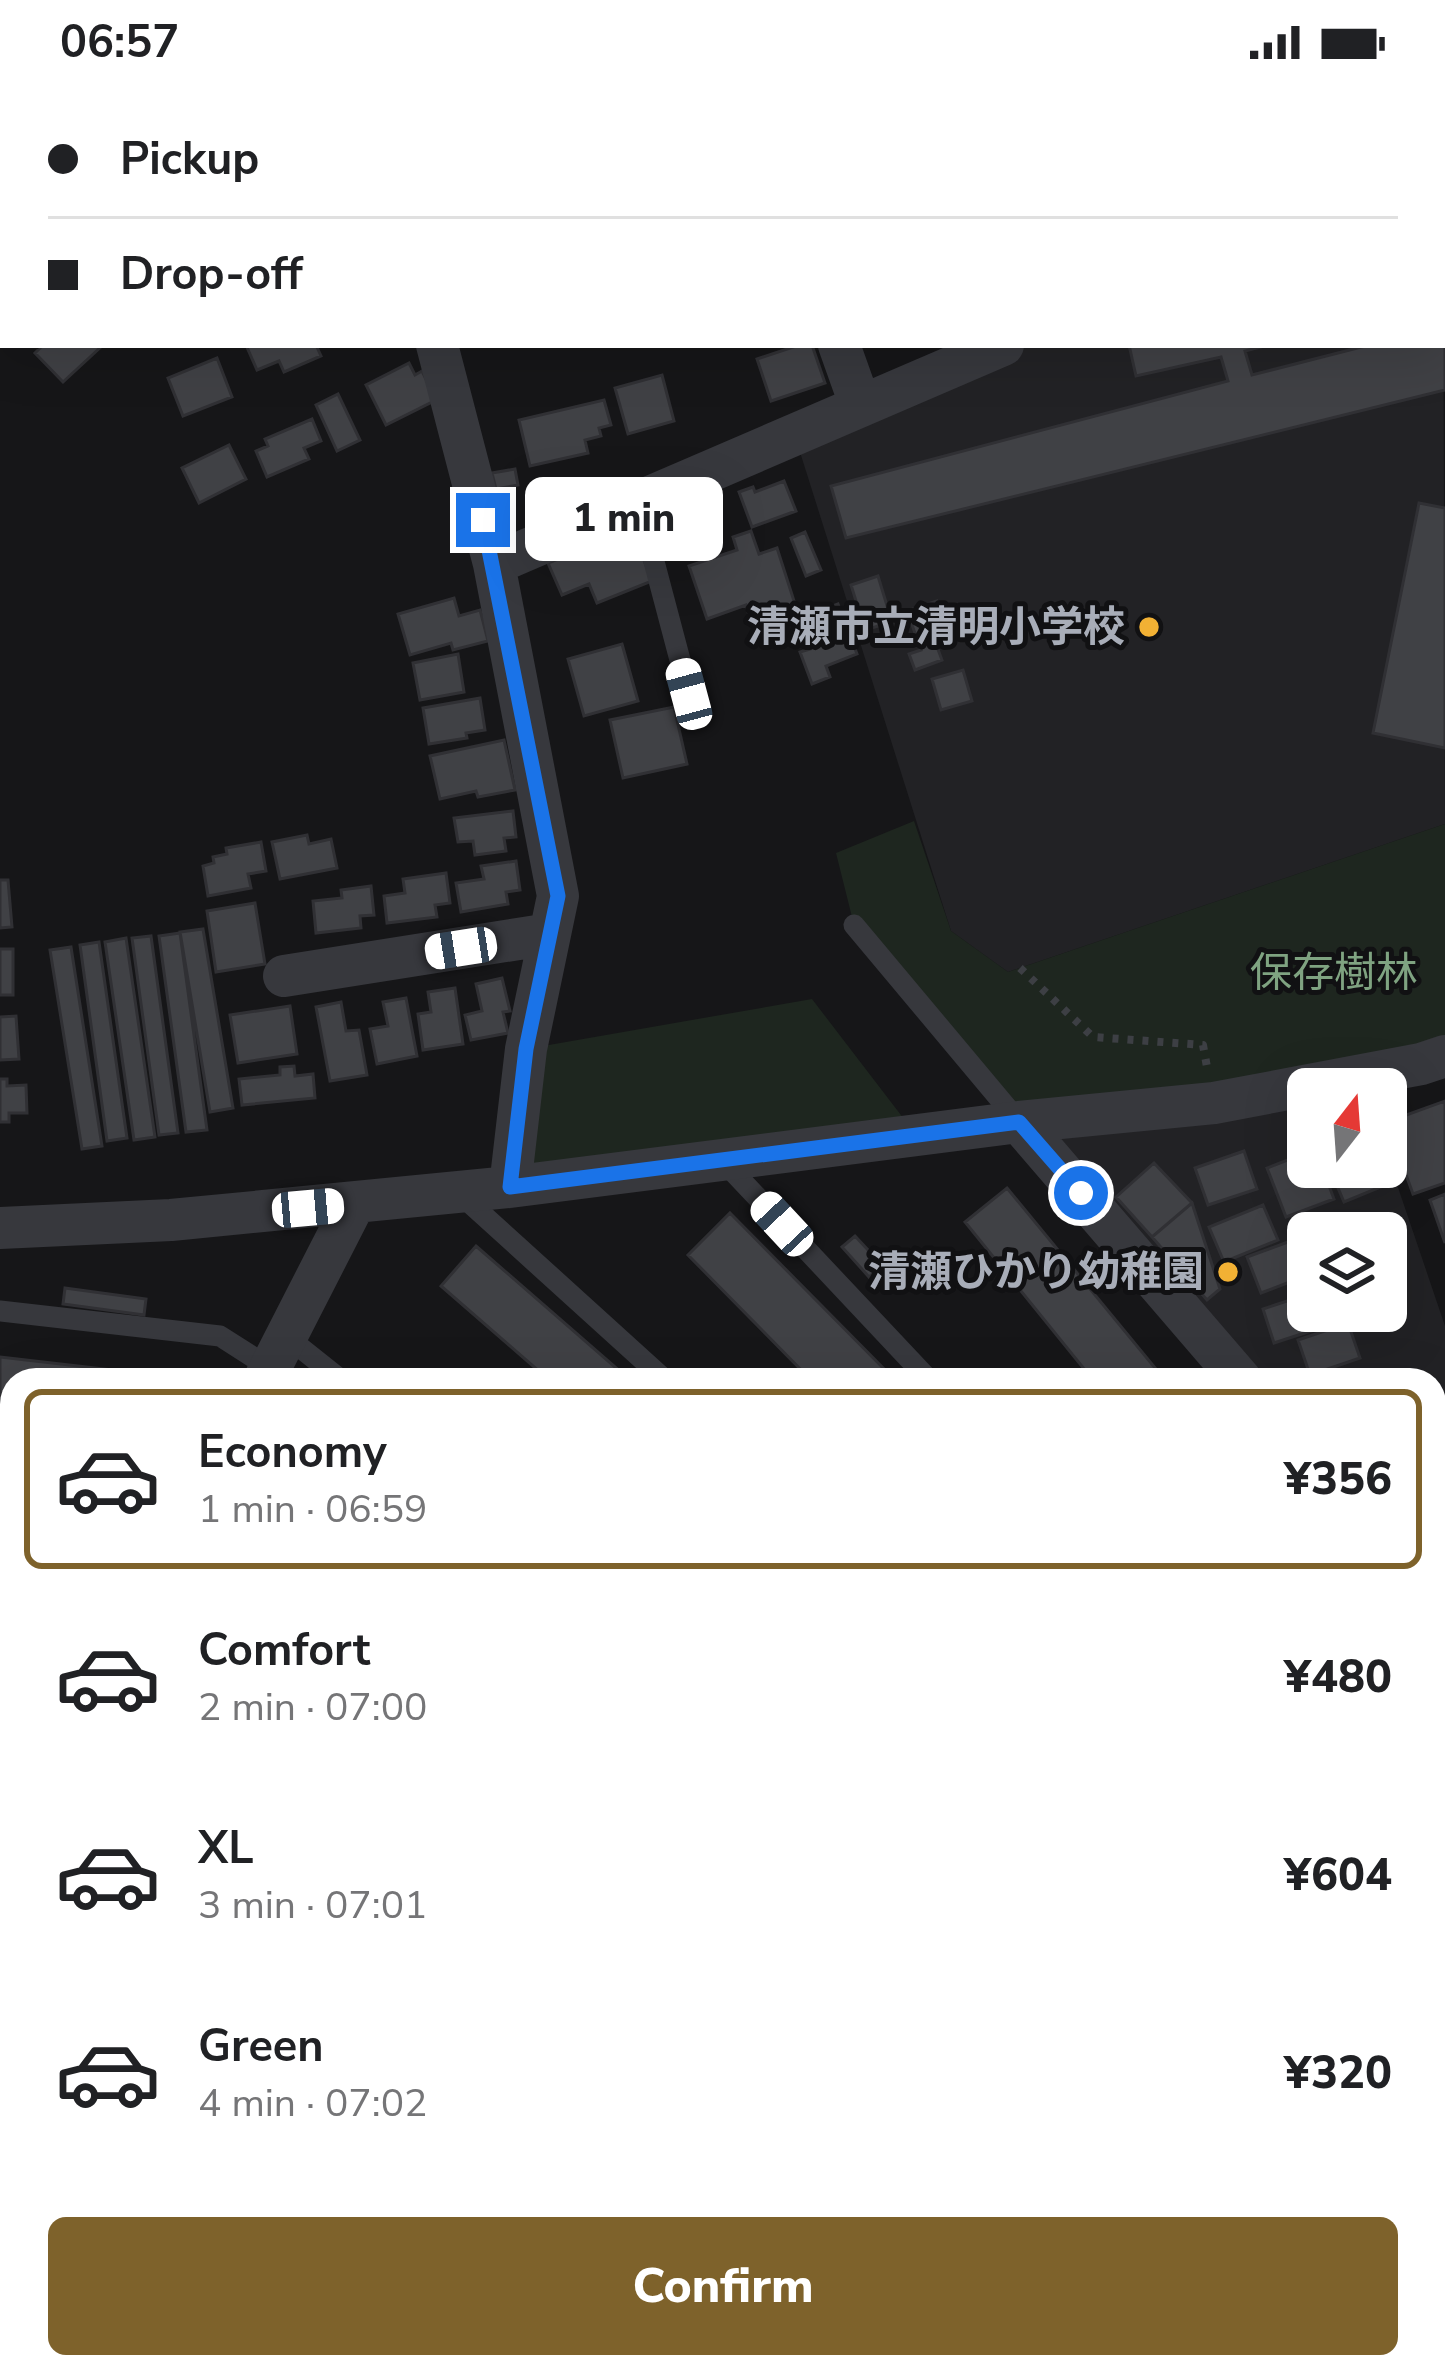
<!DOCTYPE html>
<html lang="en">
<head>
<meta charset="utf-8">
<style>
  :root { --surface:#fff; --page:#f2f2f2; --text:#202124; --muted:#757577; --line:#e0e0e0; --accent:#7e622b }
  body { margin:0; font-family:"Nunito Sans","Noto Sans JP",sans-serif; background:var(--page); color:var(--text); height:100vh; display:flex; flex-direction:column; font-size:45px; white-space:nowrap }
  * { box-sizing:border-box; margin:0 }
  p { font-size:39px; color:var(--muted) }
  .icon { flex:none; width:66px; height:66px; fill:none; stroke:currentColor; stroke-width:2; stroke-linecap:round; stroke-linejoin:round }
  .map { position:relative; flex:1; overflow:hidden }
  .panel { position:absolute; left:0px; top:1284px; width:1446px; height:1011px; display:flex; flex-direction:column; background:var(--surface); border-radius:36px 36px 0 0; box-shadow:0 12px 48px #0002 }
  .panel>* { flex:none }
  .hud { position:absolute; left:0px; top:0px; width:1446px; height:264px; box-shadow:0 12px 48px #0002; display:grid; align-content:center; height:264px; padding:0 48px; background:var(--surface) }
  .needle { width:78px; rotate:17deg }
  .tools { position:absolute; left:1287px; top:984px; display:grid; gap:24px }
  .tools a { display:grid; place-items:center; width:120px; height:120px; border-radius:18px; background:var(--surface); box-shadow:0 12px 48px #0002; font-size:60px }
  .end { position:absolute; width:54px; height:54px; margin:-27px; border:15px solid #1a73e8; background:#fff; box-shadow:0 0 0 6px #fff }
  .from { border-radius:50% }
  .bubble { position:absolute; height:84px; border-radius:18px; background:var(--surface); box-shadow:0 12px 48px #0002; font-size:39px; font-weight:800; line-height:84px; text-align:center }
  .car { position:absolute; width:36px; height:72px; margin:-36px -18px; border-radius:15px; box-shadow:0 0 9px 3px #0007; background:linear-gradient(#fff 24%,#345 0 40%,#fff 0 76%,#345 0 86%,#fff 0) }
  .hud b { display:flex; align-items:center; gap:42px; height:114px; font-size:45px }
  .hud b+b { border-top:3px solid var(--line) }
  .hud i { width:30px; height:30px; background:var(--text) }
  ul { padding:21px 0 0; list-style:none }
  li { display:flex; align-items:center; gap:36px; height:180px; margin:0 24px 18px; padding:0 24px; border:6px solid transparent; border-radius:18px }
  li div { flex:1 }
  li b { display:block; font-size:45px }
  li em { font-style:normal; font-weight:800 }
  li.active { border-color:var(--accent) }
  li>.icon { width:108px; height:108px; stroke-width:1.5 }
  .primary-button { display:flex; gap:24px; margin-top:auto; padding:24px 48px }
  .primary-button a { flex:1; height:138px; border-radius:18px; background:var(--accent); color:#fff; font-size:48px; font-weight:800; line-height:138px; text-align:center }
  .status { display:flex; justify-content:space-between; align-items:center; height:84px; padding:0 60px; background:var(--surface); direction:ltr }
  .status svg { height:33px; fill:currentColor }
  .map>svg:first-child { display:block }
  .built { fill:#222225; fill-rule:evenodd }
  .green { fill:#1e261f }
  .building { fill:#404145; stroke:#303034; stroke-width:3 }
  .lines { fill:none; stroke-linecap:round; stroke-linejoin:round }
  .path { stroke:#3d3f44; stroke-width:8; stroke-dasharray:6 9; stroke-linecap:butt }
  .lane { stroke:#37383d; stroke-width:21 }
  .street { stroke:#37383d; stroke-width:42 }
  .secondary { stroke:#45474d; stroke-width:60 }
  .route { stroke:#1a73e8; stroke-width:15 }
  .poi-dot { fill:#f2b134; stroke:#111113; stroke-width:4.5 }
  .labels { text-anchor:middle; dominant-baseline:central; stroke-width:10; stroke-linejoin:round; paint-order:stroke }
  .poi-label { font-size:42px; font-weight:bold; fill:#a8adb8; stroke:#111113; text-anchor:end }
  .park-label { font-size:42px; fill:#7fa381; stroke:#111113 }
</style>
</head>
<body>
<div class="status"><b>06:57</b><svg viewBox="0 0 49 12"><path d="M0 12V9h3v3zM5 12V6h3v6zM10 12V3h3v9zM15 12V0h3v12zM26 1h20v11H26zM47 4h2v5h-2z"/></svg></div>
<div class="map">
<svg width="1445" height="2293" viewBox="0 0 1445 2293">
  <rect width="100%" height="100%" fill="#161618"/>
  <path class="built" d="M 1443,136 L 1445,740 L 1008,888 L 951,847 L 794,349 L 1003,261 L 1443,261 Z
    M 1308,1005 L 1308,1083 L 1386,1083 L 1386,1068 L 1445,1242 L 1445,1539 L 1434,1525 L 1434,1296 L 1241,1296 L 1019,1038 ZM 1308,1149 L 1386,1149 L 1386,1227 L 1308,1227 Z"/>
  <path class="green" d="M 914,737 L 951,847 L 1008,888 L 1445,740 L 1445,972 L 1019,1038 L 854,841 L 836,769 Z
    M 812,915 L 917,1052 L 510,1103 L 526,965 Z"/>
  <path class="building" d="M 150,0 L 202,0 L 202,1 L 151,3 Z
    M 225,0 L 323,0 L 324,3 L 226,3 Z
    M 985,0 L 1042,0 L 1043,3 L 985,3 Z
    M 3,79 L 3,152 L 0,149 Z
    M 1445,241 L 1445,306 L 846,454 L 831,402 L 1228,297 L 1221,273 L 1136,292 L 1129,261 L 1268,261 L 1245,267 L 1252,291 L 1369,261 L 1443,261 Z
    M 37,261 L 103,261 L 63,298 L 35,269 L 40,264 Z
    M 246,261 L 316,261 L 321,272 L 284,288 L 279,277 L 257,286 Z
    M 799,261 L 812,261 L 825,299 L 771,317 L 757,275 Z
    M 217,274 L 232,313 L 183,332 L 168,294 Z
    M 409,279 L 415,291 L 422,287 L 436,316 L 386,341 L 366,301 Z
    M 662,291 L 674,337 L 628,350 L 615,304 Z
    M 338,310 L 360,356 L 337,367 L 316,321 Z
    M 604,316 L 611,341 L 599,344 L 601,352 L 585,356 L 588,369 L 530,382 L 519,336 Z
    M 312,335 L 321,357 L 304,364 L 309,375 L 267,393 L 256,367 L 268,362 L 265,355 Z
    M 229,361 L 246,395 L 199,419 L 182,384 Z
    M 515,385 L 518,401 L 496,405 L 492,389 Z
    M 784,397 L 796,427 L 752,443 L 739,408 L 753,403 L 755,408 Z
    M 1419,419 L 1445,424 L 1445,664 L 1373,649 Z
    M 632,445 L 652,497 L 597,519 L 589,500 L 562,511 L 548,479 Z
    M 751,447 L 759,470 L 777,464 L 795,520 L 750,535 L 746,521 L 707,535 L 689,482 L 737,466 L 733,453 Z
    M 805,448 L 821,486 L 806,492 L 791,454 Z
    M 878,492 L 892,538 L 865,546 L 851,501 Z
    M 454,514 L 459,532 L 480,526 L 488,557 L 453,566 L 451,559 L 410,571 L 398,530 Z
    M 937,517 L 951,554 L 936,560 L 942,576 L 915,586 L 909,570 L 921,566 L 907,527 Z
    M 838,520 L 857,570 L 826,582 L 830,593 L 812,600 L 800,568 L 810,565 L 798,535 Z
    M 622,560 L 638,617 L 584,632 L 568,575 Z
    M 458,570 L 464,608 L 420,616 L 413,579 Z
    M 963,586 L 972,617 L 941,626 L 932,595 Z
    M 480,614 L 485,646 L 466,649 L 467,654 L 429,660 L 423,624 Z
    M 674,623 L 687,680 L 623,694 L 610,636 Z
    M 504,656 L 515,706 L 478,713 L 476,707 L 440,715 L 430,672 Z
    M 513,727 L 516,753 L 504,754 L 506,767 L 475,771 L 473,757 L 458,758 L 454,734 Z
    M 307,751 L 309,760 L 331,755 L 337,784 L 280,795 L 272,758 Z
    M 261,758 L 266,787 L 248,790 L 251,804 L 208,812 L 203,782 L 214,779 L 213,773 L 227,770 L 226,764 Z
    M 516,777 L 520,806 L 506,808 L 508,820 L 461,828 L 456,799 L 484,795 L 481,782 Z
    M 446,789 L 450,819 L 435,821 L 437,833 L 387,839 L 384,812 L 405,809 L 403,795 Z
    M 0,796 L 8,796 L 12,843 L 0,844 Z
    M 371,802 L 374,831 L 360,832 L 361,844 L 316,849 L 313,817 L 342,814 L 341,806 Z
    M 255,819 L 265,880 L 216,888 L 207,827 Z
    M 203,845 L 233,1024 L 210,1028 L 180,848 Z
    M 180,849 L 207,1046 L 186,1048 L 159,852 Z
    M 151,852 L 178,1049 L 159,1051 L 132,854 Z
    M 126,854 L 155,1053 L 134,1056 L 105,858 Z
    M 99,858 L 127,1054 L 107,1057 L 80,861 Z
    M 71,863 L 102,1062 L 82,1065 L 50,866 Z
    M 0,865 L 13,865 L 13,911 L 0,911 Z
    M 502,894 L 510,927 L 503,928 L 508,949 L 471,956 L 465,931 L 482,927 L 476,900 Z
    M 455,904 L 463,960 L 423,966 L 418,930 L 431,928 L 428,908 Z
    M 406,914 L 417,972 L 377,980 L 370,945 L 388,942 L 383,918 Z
    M 341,918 L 346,947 L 359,946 L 367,991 L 330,997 L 316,923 Z
    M 290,922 L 297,970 L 238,979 L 230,931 Z
    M 16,932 L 19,975 L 0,976 L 0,933 Z
    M 294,982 L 295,992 L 313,990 L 315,1014 L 242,1021 L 239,995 L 280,991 L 280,983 Z
    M 0,995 L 7,995 L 7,1002 L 26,1001 L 27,1029 L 9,1029 L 9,1038 L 0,1038 Z
    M 1445,1017 L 1445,1099 L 1413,1110 L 1387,1038 Z
    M 1244,1067 L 1257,1105 L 1208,1121 L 1195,1084 Z
    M 1308,1068 L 1308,1083 L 1322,1083 L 1334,1115 L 1286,1133 L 1267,1084 Z
    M 1154,1079 L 1192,1119 L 1152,1153 L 1116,1113 Z
    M 1329,1083 L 1381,1083 L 1388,1100 L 1344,1118 Z
    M 1007,1104 L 1165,1296 L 1093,1296 L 965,1138 Z
    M 1445,1110 L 1445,1159 L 1430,1116 Z
    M 1192,1119 L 1220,1205 L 1207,1216 L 1152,1153 Z
    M 1263,1121 L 1278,1156 L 1224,1178 L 1209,1143 Z
    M 730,1129 L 895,1296 L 811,1296 L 688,1171 Z
    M 855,1152 L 882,1181 L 869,1193 L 842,1163 Z
    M 1296,1155 L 1308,1191 L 1261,1209 L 1247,1173 Z
    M 476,1162 L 630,1296 L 549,1296 L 441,1202 Z
    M 65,1204 L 146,1215 L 144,1231 L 63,1220 Z
    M 1308,1210 L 1308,1227 L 1324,1227 L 1329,1241 L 1274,1259 L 1263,1225 Z
    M 1348,1239 L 1360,1274 L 1310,1291 L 1298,1256 Z
    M 0,1273 L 174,1293 L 174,1296 L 12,1296 L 12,1331 L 0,1329 Z
    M 0,1452 L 12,1454 L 12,1516 L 0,1514 Z
    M 1434,1606 L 1445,1619 L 1445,1705 L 1434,1692 Z
    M 0,1864 L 12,1870 L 12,1928 L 0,1922 Z
    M 1445,2031 L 1445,2064 L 1434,2067 L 1434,2035 Z
    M 1445,2070 L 1445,2107 L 1434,2110 L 1434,2074 Z
    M 0,2093 L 12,2096 L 12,2153 L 0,2149 Z
    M 1445,2155 L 1445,2203 L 1434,2159 Z
    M 1434,2176 L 1445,2208 L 1445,2232 L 1434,2236 Z
    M 1445,2250 L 1445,2293 L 1394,2293 L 1391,2283 L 1434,2283 L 1434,2254 Z
    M 457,2283 L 593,2283 L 590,2293 L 493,2293 Z
    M 624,2283 L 642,2283 L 639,2293 L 621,2293 Z
    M 1064,2283 L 1126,2283 L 1130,2293 L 1068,2293 Z
    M 1132,2283 L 1210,2283 L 1211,2287 L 1195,2293 L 1135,2293 Z
    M 1231,2283 L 1301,2283 L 1302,2286 L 1283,2293 L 1235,2293 Z"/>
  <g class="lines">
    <path class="path" d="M 1020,884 L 1093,953 L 1203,961 L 1207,983
      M 1434,1397 L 1445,1394
      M 0,2242 L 12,2236"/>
    <path class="lane" d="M 638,417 L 689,610
      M 854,841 L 1019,1038
      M 724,1078 L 929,1296
      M 461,1111 L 665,1296
      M 0,1227 L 220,1252 L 270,1284
      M 287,1253 L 341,1296
      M 0,1417 L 12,1419
      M 0,1823 L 12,1829
      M 0,2058 L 12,2062
      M 690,2283 L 700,2293"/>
    <path class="street" d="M 376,0 L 377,3
      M 753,0 L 754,3
      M 1327,0 L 1328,3
      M 1443,136 L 1445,136
      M 437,261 L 494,480 L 558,812 L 526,965 L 510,1103
      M 839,261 L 860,320
      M 494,480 L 1003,261
      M 284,892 L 550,850
      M 1019,1038 L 1241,1296
      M 0,1144 L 171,1136 L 510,1103 L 1019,1038 L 1214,1019 L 1421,980 L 1445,972
      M 264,1296 L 354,1120
      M 1434,1525 L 1445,1539
      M 0,1679 L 12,1666
      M 1434,2118 L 1445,2114
      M 837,2283 L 840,2293
      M 952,2293 L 980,2283"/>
    <path class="secondary" d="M 23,3 L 26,0
      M 1434,1894 L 1445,1890
      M 756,2293 L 768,2283"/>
  </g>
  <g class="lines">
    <path class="route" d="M 483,436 L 558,812 L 526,965 L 510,1103 L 1019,1038 L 1081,1109"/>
  </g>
  <g class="poi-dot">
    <circle cx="1149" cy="543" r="12"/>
    <circle cx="1228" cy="1188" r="12"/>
  </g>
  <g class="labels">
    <g class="poi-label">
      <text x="1125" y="543">清瀬市立清明小学校</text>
      <text x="1204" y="1188">清瀬ひかり幼稚園</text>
    </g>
    <g class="park-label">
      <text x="1334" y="889">保存樹林</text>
    </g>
  </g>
</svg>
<div class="tools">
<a><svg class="needle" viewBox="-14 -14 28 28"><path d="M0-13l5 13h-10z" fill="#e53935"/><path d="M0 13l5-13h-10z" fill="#757577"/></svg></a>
<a><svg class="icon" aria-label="layers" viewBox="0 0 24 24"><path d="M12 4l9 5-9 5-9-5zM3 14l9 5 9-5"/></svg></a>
</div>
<i class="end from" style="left:1081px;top:1109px"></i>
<i class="end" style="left:483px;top:436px"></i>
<div class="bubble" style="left:525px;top:393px;width:198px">1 min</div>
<i class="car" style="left:689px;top:610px;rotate:345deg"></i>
<i class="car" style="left:461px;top:864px;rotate:261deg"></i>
<i class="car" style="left:308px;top:1124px;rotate:85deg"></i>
<i class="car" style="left:782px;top:1140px;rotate:317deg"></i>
<div class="hud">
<b><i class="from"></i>Pickup</b>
<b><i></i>Drop-off</b>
</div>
<section class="panel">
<ul>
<li class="active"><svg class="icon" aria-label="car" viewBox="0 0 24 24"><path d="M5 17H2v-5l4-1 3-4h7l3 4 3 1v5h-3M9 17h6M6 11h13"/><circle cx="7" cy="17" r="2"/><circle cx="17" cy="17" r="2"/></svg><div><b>Economy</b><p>1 min · 06:59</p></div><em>¥356</em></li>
<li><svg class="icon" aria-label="car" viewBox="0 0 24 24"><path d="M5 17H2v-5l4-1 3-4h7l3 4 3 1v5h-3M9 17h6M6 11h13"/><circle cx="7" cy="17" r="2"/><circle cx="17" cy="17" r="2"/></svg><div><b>Comfort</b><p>2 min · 07:00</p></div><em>¥480</em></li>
<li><svg class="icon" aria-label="car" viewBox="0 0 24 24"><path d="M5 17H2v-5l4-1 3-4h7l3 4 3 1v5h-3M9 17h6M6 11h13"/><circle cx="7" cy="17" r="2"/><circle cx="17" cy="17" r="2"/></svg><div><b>XL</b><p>3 min · 07:01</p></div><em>¥604</em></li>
<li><svg class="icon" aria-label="car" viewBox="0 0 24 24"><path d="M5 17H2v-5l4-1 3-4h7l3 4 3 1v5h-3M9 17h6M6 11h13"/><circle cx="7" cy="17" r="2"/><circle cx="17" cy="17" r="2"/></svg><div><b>Green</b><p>4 min · 07:02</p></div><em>¥320</em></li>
</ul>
<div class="primary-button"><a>Confirm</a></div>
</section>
</div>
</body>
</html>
